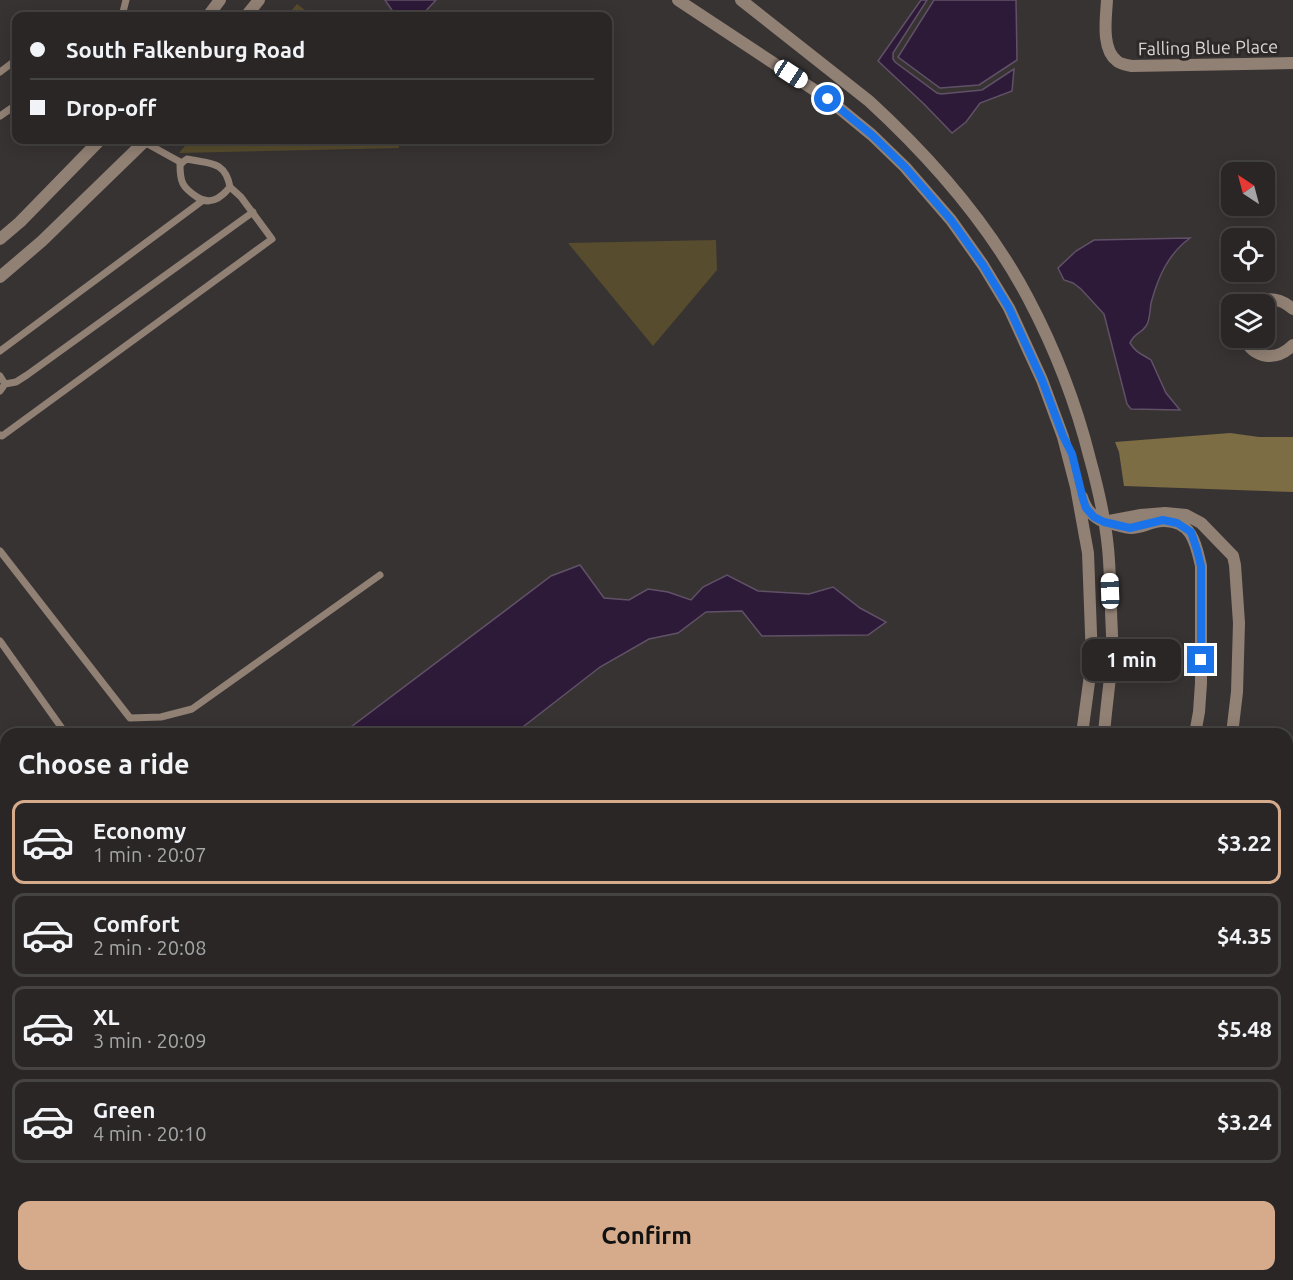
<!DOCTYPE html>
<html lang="en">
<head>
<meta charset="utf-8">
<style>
  :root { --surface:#2a2626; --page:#322e2e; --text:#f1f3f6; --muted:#a5a5a7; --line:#464343; --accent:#d6ab8b }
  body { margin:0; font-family:Ubuntu,sans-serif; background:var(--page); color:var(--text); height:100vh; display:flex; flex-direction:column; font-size:22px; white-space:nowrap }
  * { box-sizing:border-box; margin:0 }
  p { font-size:20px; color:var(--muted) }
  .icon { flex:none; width:33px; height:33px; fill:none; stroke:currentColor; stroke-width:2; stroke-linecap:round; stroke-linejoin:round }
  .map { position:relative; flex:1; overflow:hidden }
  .side { position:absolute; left:0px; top:728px; width:1293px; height:554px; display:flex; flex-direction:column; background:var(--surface); border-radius:18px 18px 0 0; box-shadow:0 3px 15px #0003,0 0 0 2px var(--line) }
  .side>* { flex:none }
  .hud { position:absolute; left:12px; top:12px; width:600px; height:132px; border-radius:12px; box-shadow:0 3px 15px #0003,0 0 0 2px var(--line); display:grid; align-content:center; height:132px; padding:0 18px; background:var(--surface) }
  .needle { width:39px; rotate:324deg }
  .fabs { position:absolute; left:1221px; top:162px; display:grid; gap:12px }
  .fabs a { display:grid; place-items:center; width:54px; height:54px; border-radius:12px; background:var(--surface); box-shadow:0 3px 15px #0003,0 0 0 2px var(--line); font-size:30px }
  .end { position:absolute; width:27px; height:27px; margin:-14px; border:8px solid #1a73e8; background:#fff; box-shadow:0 0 0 3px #fff }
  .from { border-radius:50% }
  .bubble { position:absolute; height:42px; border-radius:12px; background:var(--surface); box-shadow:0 3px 15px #0003,0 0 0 2px var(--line); font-size:20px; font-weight:700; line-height:42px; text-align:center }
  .car { position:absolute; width:18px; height:36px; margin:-18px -9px; border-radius:8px; box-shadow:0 0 4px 2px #0007; background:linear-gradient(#fff 24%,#345 0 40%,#fff 0 76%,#345 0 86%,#fff 0) }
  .hud b { display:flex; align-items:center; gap:21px; height:57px; font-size:22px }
  .hud b+b { border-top:2px solid var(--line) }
  .hud i { width:15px; height:15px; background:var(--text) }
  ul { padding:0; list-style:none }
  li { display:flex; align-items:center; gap:18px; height:84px; margin:0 12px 9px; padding:0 6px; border:3px solid var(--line); border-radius:12px }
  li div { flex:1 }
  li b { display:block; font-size:22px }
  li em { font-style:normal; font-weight:700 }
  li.active { border-color:var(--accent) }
  li>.icon { width:54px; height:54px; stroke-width:1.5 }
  h2 { padding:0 18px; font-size:27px; line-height:72px }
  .cta { display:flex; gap:12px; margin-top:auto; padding:12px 18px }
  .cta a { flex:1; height:69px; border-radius:12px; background:var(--accent); color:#111; font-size:24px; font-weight:700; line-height:69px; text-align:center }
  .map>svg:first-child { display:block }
  .green { fill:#574c2d }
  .forest { fill:#7c6d44 }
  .water { fill:#2d1938; stroke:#615167; stroke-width:1.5 }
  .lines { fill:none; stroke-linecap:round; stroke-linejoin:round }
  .service { stroke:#918074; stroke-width:7 }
  .minor { stroke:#918074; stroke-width:12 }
  .tertiary { stroke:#918074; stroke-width:12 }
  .route { stroke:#1a73e8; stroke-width:8 }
  .labels { text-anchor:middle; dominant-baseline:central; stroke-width:6; stroke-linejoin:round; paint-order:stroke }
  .street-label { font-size:18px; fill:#d9d5d5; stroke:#2e2929 }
</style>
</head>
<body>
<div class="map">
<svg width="1293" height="1280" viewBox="0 0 1293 1280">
  <rect width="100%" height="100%" fill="#383333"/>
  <path class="green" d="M 297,4 L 313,16 L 287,16 Z
    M 190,140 L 398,140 L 399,148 L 179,153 Z
    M 716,240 L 717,270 L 653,346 L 568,243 Z
    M 1287,921 L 1293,926 L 1293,1018 L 1287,1021 Z
    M 1167,1275 L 1220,1275 L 1219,1280 L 1166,1280 Z"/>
  <path class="forest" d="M 1230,433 L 1259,437 L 1293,437 L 1293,492 L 1124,486 L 1119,452 L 1115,442 Z"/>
  <path class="water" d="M 385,0 L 436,0 L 421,16 L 396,16 Z
    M 921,0 L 927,0 L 893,53 L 893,59 L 895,62 L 937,93 L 941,94 L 982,90 L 1014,69 L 1012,91 L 980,103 L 966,122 L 952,133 L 924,104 L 878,61 Z
    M 934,0 L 1016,0 L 1017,60 L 979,85 L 940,88 L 898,57 Z
    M 1190,238 C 1168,254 1158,277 1151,303 C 1150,309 1150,321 1146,326 C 1141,334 1135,332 1130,343 C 1136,353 1142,354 1151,360 L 1166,393 L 1180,410 L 1131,409 L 1127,404 L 1104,314 L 1081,289 L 1073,283 L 1064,280 L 1058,268 L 1076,251 L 1094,240 Z
    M 580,565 L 604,598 L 629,600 L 648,589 L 668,592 L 691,600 L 703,587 L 727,575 L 758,591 L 809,594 L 833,587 L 860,608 L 886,622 L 868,635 L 762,636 L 742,611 L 706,612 L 678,633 L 649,639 L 600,667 L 515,733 L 343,733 L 551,576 Z
    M 6,982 L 6,1114 L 0,1118 L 0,986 Z"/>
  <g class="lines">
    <path class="service" d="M 122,16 L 126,0
      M 0,72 L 16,60
      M 0,116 L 16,105
      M 144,142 L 182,163
      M 0,351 L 202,201
      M 0,376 L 5,384 L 0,391
      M 5,384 L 16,382 L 27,375 L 253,212
      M 0,435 L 2,436 L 272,239 L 241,197 L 230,187 C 225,160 209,164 187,159 L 180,164 C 180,182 182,187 197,197 C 210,206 221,198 230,187
      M 0,551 L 130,718 L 161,717 L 192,709 L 380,575
      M 0,641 L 66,734
      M 0,851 L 6,846"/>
    <path class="minor" d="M 1107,0 C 1106,18 1101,49 1117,61 C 1120,64 1127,65 1131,66 L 1293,63
      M 1253,304 C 1268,296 1280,298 1293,309
      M 1244,338 C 1254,359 1276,362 1293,345
      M 1104,522 L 1141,515 L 1165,513 L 1186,515 L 1201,523 L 1233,556 L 1235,565 L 1239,623 L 1237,692 L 1232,734
      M 1108,523 C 1115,524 1124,528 1131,528 C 1142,528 1152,521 1163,521 C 1192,520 1196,544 1201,566 L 1201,683 L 1199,712 L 1195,734
      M 1287,817 L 1293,819
      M 1287,841 L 1293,842
      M 1287,1230 L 1293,1231
      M 0,1250 L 6,1246
      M 509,1275 L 513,1280
      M 225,1280 L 232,1275
      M 687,1280 L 688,1275
      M 866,1280 L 866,1275
      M 1103,1280 L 1103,1275"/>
    <path class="tertiary" d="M 678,0 L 828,99 L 872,135 L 905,167 L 951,220 L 983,265 L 1009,308 L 1042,380 L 1063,437 L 1076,487 L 1088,553 L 1092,660 L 1082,734
      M 741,0 L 869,101 C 930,157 989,224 1028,298 C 1055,349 1076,403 1090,459 C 1098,488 1105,518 1108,548 C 1110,567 1110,587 1111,607 C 1111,623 1113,640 1112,657 C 1110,682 1106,708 1104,734
      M 208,16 L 220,0
      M 246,16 L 259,0
      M 0,239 L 20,222 L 100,140
      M 0,277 L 42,241 L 146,140
      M 1082,497 C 1086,510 1092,516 1104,522
      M 979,1280 L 980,1275
      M 999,1280 L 1000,1275"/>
  </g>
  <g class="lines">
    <path class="route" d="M 828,99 L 872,135 L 905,167 L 951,220 L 983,265 L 1009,308 L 1042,380 L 1063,436 L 1072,454 L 1083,499 L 1086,508 L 1094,517 L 1104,522 L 1130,528 L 1163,520 L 1177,523 L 1191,532 L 1197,550 L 1201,566 L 1201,660"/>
  </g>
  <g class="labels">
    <g class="street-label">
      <text transform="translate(1208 47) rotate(-1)">Falling Blue Place</text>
    </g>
  </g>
</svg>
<div class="fabs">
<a><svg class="needle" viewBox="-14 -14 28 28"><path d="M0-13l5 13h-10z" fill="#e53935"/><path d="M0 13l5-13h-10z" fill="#a5a5a7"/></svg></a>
<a><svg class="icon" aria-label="locate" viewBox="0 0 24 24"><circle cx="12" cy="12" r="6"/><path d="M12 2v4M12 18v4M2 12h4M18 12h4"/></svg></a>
<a><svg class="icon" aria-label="layers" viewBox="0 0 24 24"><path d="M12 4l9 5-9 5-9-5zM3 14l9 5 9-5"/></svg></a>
</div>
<i class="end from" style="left:828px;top:99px"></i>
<i class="end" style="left:1201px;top:660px"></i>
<div class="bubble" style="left:1082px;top:639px;width:99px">1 min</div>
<i class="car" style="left:791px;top:74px;rotate:123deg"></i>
<i class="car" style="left:1110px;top:591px;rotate:358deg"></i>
<div class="hud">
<b><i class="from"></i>South Falkenburg Road</b>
<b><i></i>Drop-off</b>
</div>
<section class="side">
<h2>Choose a ride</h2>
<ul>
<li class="active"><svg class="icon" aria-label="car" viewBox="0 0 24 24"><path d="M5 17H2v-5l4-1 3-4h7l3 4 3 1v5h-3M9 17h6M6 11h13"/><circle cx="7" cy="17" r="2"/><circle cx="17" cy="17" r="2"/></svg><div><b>Economy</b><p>1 min · 20:07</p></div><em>$3.22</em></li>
<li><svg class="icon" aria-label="car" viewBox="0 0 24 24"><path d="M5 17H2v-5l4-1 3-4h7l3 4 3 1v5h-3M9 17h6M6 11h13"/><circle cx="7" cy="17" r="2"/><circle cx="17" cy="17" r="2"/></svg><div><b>Comfort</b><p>2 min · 20:08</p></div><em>$4.35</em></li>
<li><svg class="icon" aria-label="car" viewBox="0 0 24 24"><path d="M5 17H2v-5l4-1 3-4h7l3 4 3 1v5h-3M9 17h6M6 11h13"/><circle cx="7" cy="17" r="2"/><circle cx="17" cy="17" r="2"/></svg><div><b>XL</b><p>3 min · 20:09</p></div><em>$5.48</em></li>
<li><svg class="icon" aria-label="car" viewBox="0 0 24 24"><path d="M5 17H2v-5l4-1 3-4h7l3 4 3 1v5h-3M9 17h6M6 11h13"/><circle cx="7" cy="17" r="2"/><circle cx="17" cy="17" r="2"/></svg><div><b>Green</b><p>4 min · 20:10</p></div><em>$3.24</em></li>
</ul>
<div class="cta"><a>Confirm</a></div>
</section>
</div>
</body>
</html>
